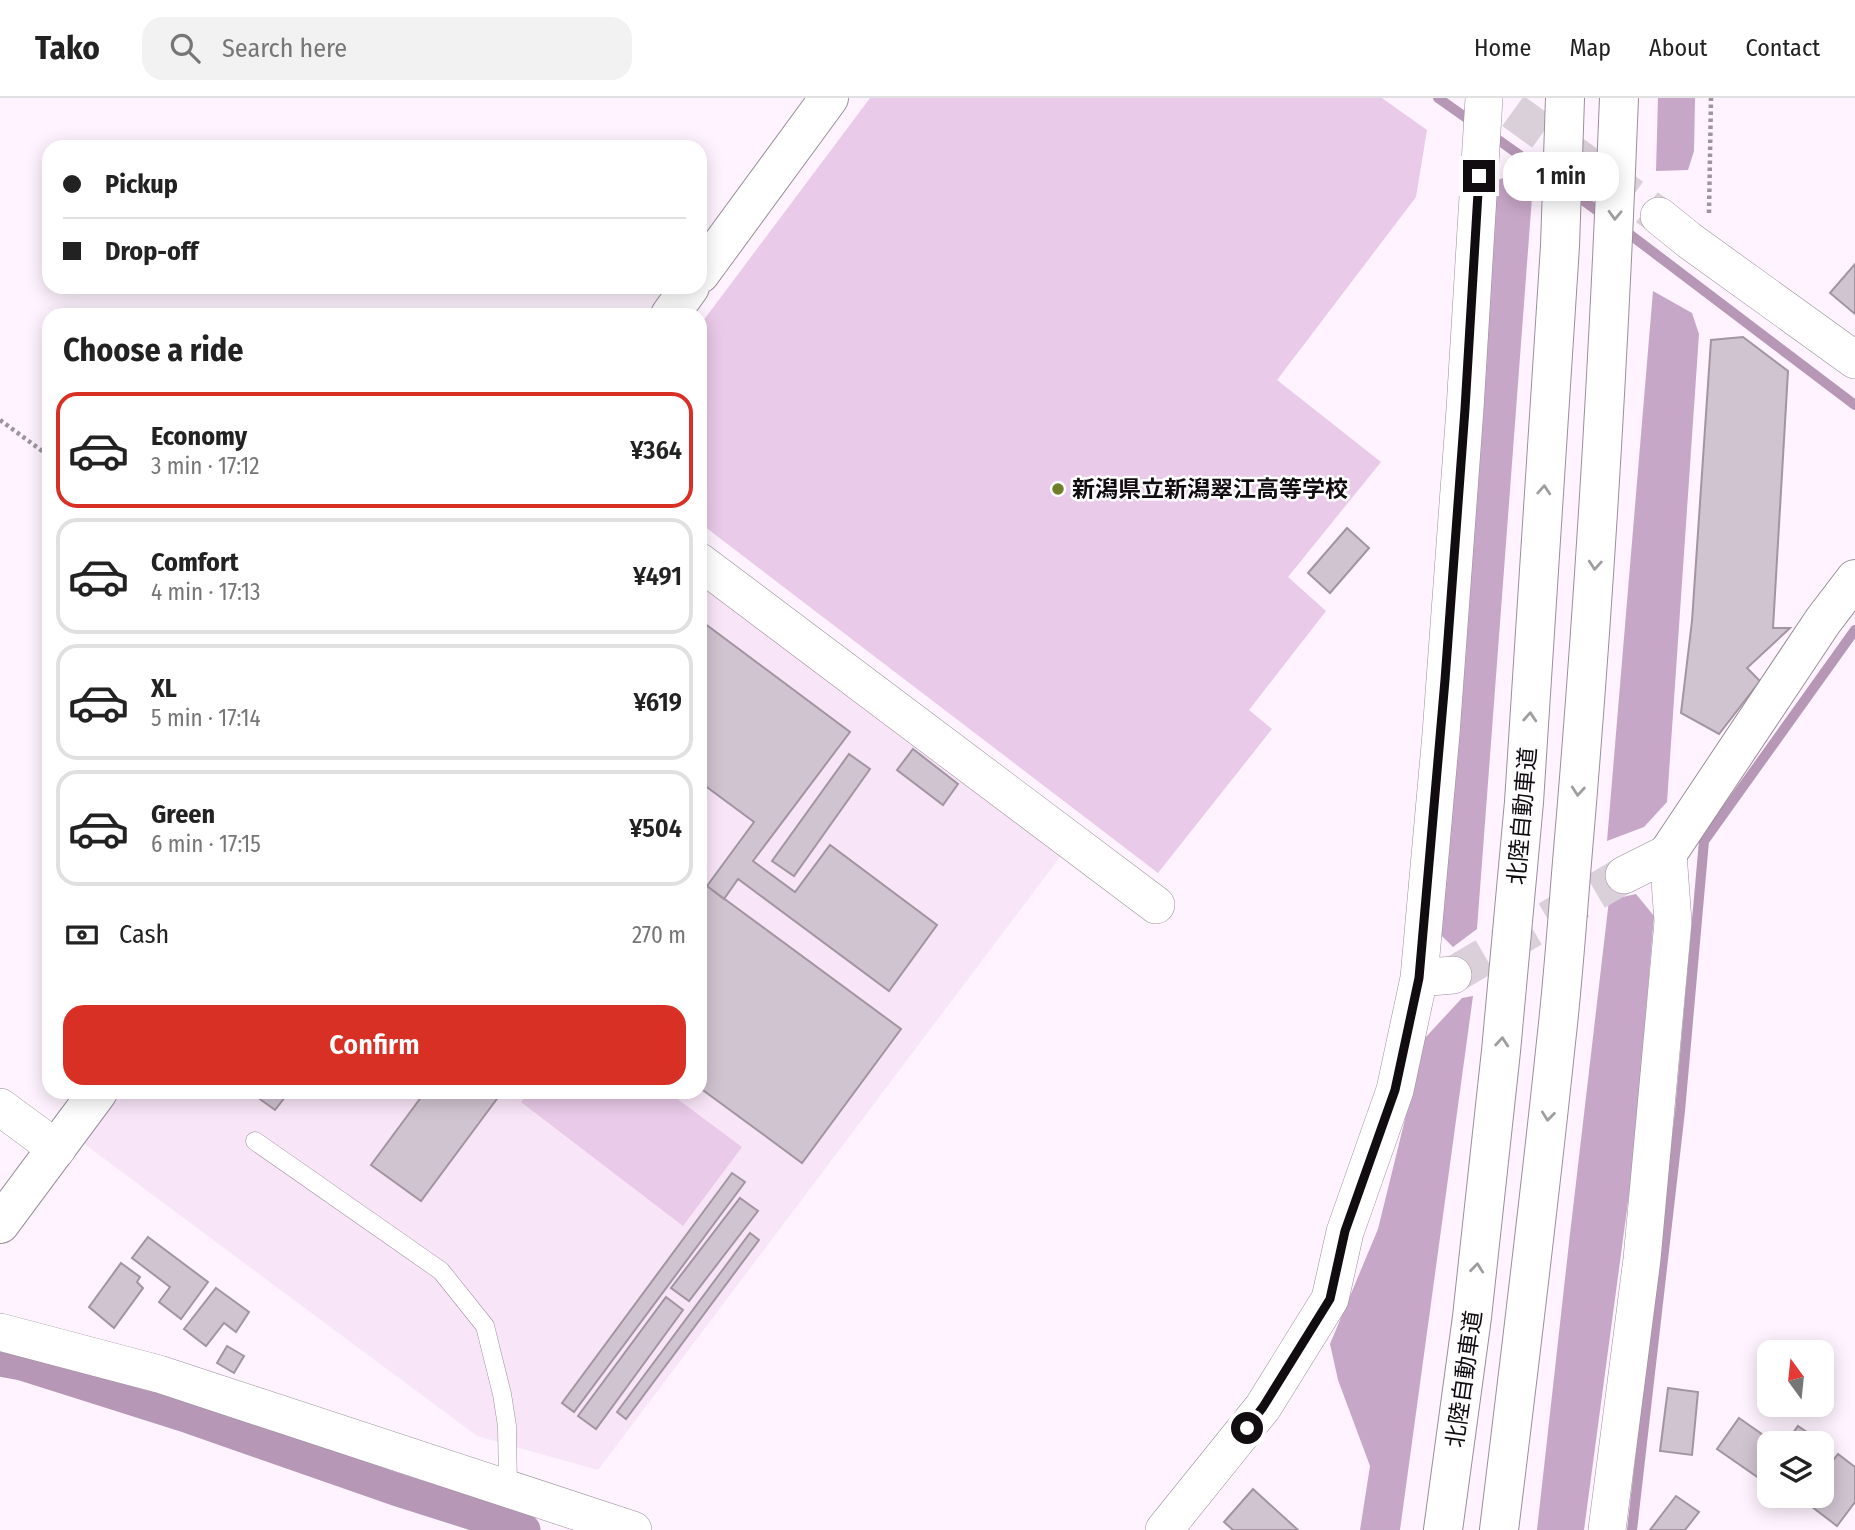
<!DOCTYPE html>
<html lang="en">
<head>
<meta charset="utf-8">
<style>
  :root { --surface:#fff; --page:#f2f2f2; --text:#222; --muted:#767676; --line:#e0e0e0; --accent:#d93025 }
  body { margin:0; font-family:"Fira Sans Condensed","Noto Sans JP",sans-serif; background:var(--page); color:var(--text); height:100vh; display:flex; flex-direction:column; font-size:26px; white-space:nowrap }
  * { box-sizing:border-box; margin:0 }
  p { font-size:23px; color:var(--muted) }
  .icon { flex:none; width:38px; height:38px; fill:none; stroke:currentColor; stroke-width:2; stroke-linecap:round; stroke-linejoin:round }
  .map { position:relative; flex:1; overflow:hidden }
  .side { position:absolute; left:42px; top:210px; width:665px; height:791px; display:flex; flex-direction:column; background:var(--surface); border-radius:21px; box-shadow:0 4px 18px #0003 }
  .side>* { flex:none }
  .guide { position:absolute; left:42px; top:42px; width:665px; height:154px; border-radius:21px; box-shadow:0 4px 18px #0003; display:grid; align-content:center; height:154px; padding:0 21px; background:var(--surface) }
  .needle { width:46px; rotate:345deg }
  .fabs { position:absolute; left:1757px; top:1242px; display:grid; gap:14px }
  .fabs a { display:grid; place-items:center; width:77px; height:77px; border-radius:14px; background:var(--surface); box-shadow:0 4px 18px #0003; font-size:35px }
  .end { position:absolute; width:32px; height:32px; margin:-16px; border:9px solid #100c10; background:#fff; box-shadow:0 0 0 4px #fff }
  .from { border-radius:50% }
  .bubble { position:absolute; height:49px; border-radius:21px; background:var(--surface); box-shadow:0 4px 18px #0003; font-size:23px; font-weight:600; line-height:49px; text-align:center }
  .guide b { display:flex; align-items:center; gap:24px; height:66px; font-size:26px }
  .guide b+b { border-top:2px solid var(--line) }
  .guide i { width:18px; height:18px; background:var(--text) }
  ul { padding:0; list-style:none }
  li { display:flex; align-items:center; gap:21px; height:116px; margin:0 14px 10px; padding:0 7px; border:4px solid var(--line); border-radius:21px }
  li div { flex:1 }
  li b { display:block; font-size:26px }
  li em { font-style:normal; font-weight:600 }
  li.on { border-color:var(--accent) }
  li>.icon { width:63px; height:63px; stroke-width:1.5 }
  h2 { padding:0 21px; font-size:32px; line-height:84px }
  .pay { display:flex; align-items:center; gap:18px; height:77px; padding:0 21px; font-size:26px }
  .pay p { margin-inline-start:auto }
  .action { display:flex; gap:14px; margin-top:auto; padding:14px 21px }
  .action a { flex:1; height:80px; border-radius:21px; background:var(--accent); color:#fff; font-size:28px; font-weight:600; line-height:80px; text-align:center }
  header { display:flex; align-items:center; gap:42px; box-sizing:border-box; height:98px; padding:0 35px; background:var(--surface); border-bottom:2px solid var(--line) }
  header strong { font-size:33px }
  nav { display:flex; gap:38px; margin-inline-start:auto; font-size:24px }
  .search { width:490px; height:63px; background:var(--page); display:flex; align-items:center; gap:18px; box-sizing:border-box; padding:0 24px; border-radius:21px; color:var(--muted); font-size:26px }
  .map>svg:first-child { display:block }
  .built { fill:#f9e5f8 }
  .green { fill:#e9cae8 }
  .forest { fill:#c7a7c7 }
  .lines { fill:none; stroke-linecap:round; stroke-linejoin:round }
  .stream { stroke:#b797b6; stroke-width:10 }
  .canal { stroke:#b797b6; stroke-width:33 }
  .building { fill:#d1c4d1; stroke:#a295a1; stroke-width:2 }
  .street-tunnel { stroke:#dad0da; stroke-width:37; stroke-dasharray:37 18; stroke-linecap:butt }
  .lane-casing { stroke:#9a8e9a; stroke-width:19 }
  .street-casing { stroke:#9a8e9a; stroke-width:38 }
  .secondary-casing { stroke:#9a8e9a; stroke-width:40 }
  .highway-casing { stroke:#9a8e9a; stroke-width:40 }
  .path { stroke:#9d959d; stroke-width:4.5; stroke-dasharray:3.5 3.5; stroke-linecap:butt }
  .lane { stroke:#fff; stroke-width:18 }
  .street { stroke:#fff; stroke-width:37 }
  .secondary { stroke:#fff; stroke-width:38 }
  .highway { stroke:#fff; stroke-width:38 }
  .oneway { stroke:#9f9e9f }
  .route { stroke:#100c10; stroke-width:9 }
  .poi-dot { fill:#717d2a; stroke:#fff; stroke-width:2.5 }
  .labels { text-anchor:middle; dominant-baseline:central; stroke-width:5; stroke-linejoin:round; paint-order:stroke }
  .poi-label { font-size:23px; font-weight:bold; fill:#100c10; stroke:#fff; text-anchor:start }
  .street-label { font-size:23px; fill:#100c10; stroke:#fff }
</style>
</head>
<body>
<header>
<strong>Tako</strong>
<div class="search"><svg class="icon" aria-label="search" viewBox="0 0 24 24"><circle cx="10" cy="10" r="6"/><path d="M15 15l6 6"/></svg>Search here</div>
<nav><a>Home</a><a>Map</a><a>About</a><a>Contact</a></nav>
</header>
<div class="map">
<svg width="1855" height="1432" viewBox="0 0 1855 1432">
  <rect width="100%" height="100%" fill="#fef3fe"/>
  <path class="built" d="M 700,484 L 1060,759 L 598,1372 L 477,1338 L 79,1042 L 114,994 L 700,994 Z"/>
  <path class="green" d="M 870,0 L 1382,0 L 1427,32 L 1416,99 L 1277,282 L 1381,364 L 1288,479 L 1326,513 L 1249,612 L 1272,631 L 1158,775 L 700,425 L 700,227 Z
    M 529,994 L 668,994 L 742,1049 L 683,1128 L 521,1004 Z"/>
  <path class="forest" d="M 1658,0 L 1695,0 L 1694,53 L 1688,72 L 1656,73 Z
    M 1509,78 L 1533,86 L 1477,831 L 1453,849 L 1440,836 L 1492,84 Z
    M 1653,193 L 1692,215 L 1699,236 L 1667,704 L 1644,729 L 1607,743 Z
    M 1636,796 L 1654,818 L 1634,1059 L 1584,1432 L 1537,1432 L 1570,1136 L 1609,802 Z
    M 1473,898 L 1400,1432 L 1360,1432 L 1370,1368 L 1338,1282 L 1330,1246 L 1378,1131 L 1425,940 L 1462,900 Z"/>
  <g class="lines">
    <path class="stream" d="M 1438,0 L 1475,26
      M 1490,36 L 1552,80
      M 1573,95 L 1603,117
      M 1624,132 L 1855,307
      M 1632,1432 L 1680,1013 L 1704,743 L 1855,532"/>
    <path class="canal" d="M 0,1262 L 22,1266 L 183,1317 L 395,1391 L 524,1432"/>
  </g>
  <path class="building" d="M 1855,166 L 1855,216 L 1830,195 Z
    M 1743,239 L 1788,273 L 1773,530 L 1790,530 L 1747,570 L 1760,583 L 1719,636 L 1681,615 L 1692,523 L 1711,242 Z
    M 1347,430 L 1369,450 L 1330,495 L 1308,475 Z
    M 700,522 L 850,634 L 753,763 L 795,794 L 830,747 L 937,827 L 889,893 L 738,781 L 724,801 L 707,788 L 754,724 L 700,684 Z
    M 913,651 L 958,686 L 943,707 L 897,672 Z
    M 849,656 L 870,671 L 794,778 L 772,763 Z
    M 707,788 L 901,931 L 802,1065 L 700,990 L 700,797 Z
    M 250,994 L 289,994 L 275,1012 Z
    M 425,994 L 502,994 L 421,1103 L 371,1067 Z
    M 732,1075 L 745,1084 L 574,1314 L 562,1305 Z
    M 740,1100 L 758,1113 L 689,1203 L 671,1190 Z
    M 750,1135 L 759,1142 L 626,1321 L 617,1314 Z
    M 148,1139 L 208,1184 L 181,1221 L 159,1204 L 170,1189 L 132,1160 Z
    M 121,1165 L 140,1179 L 137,1184 L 143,1190 L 114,1230 L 89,1209 Z
    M 216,1190 L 249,1214 L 236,1234 L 224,1225 L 206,1248 L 184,1231 Z
    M 666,1199 L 683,1212 L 596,1331 L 578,1318 Z
    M 227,1248 L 244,1258 L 234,1275 L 217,1265 Z
    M 1668,1290 L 1698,1294 L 1692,1357 L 1660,1353 Z
    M 1739,1320 L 1776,1346 L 1769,1346 L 1769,1387 L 1717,1351 Z
    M 1798,1328 L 1817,1341 L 1814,1346 L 1785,1346 Z
    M 1838,1356 L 1855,1369 L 1855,1404 L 1837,1428 L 1803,1402 L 1806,1398 L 1822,1398 L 1822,1377 Z
    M 1253,1391 L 1298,1432 L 1233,1432 L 1224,1424 Z
    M 1676,1398 L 1699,1414 L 1685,1432 L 1650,1432 Z"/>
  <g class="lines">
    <path class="street-tunnel" d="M 1513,13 L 1659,118
      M 1453,877 L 1624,777"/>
    <g class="lane-casing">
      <path id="lane" d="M 255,1043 L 441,1173 L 485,1228 L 502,1296 L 507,1328 L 508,1391"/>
    </g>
    <g class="street-casing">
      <path id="street" d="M 1659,118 L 1690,143 L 1855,262
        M 700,464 L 1156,807
        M 1419,880 L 1453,877
        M 0,1009 L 57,1051
        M 0,1234 L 159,1276 L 633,1432
        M 1164,1432 L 1263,1309 L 1330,1201 L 1345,1134 L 1395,992 L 1419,880 L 1441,636 L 1465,311 L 1484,0
        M 1607,1432 L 1642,1161 L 1673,824 L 1668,755 L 1624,777"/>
    </g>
    <g class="secondary-casing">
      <path id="secondary" d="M 700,176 L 829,0
        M 670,217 L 690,189
        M 1668,755 L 1823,523 L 1855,481
        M 0,1126 L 98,994"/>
    </g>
    <g class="highway-casing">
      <path id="highway" d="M 1443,1432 L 1472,1219 L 1501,953 L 1524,704 L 1560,148 L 1565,0
        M 1499,1432 C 1519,1269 1539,1107 1556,944 C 1563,884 1567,824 1572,764 C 1594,510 1609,255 1619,0"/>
    </g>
    <path class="path" d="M 1709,115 L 1711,0
      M 0,322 L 49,358"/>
    <use href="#lane" class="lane"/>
    <use href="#street" class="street"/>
    <use href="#secondary" class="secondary"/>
    <use href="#highway" class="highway"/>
  </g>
  <defs><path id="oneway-chevron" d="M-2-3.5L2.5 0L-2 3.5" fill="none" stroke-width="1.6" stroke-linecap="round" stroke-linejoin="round" transform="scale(1.75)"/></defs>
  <g class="oneway">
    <use href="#oneway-chevron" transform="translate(1615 117) rotate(92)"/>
    <use href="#oneway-chevron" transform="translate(1544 392) rotate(-86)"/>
    <use href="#oneway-chevron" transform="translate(1595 467) rotate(94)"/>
    <use href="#oneway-chevron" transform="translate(1530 619) rotate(-86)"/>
    <use href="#oneway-chevron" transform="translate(1578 693) rotate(95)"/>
    <use href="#oneway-chevron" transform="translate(1502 944) rotate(-85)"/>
    <use href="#oneway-chevron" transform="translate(1548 1018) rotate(96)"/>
    <use href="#oneway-chevron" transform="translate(1477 1170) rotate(-84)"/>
  </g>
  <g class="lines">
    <path class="route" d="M 1247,1330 L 1263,1309 L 1330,1201 L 1345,1133 L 1395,992 L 1419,880 L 1445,582 L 1465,311 L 1479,78"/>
  </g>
  <circle class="poi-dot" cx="1058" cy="391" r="7"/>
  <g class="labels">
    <g class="poi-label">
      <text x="1072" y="391">新潟県立新潟翠江高等学校</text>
    </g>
    <g class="street-label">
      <text transform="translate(1522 718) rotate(-85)">北陸自動車道</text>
      <text transform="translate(1464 1281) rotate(-82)">北陸自動車道</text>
    </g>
  </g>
</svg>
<div class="fabs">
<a><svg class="needle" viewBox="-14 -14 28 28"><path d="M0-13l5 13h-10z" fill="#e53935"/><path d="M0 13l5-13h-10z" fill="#767676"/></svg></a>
<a><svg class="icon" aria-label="layers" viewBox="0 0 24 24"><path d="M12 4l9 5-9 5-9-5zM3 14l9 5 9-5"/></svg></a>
</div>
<i class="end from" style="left:1247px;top:1330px"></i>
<i class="end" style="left:1479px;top:78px"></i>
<div class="bubble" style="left:1503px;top:54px;width:116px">1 min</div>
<div class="guide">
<b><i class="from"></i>Pickup</b>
<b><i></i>Drop-off</b>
</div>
<section class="side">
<h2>Choose a ride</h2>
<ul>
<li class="on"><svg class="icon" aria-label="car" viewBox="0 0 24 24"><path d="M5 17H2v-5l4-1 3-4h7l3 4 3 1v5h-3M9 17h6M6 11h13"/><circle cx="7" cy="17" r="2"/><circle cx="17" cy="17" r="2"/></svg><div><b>Economy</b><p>3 min · 17:12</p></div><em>¥364</em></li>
<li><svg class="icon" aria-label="car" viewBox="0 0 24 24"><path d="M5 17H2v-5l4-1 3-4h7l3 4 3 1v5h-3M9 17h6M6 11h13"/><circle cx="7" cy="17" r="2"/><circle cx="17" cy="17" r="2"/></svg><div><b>Comfort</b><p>4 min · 17:13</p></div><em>¥491</em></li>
<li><svg class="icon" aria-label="car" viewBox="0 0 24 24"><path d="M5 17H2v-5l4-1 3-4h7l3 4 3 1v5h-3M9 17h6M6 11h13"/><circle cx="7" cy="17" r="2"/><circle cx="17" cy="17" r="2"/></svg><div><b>XL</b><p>5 min · 17:14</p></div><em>¥619</em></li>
<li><svg class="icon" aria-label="car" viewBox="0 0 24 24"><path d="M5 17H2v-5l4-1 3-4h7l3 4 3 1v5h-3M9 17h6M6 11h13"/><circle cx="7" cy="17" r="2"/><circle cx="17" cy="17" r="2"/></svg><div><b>Green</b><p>6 min · 17:15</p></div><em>¥504</em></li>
</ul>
<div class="pay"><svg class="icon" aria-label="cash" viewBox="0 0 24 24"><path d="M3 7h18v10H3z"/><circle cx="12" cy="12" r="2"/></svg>Cash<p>270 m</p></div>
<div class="action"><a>Confirm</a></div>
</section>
</div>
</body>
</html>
